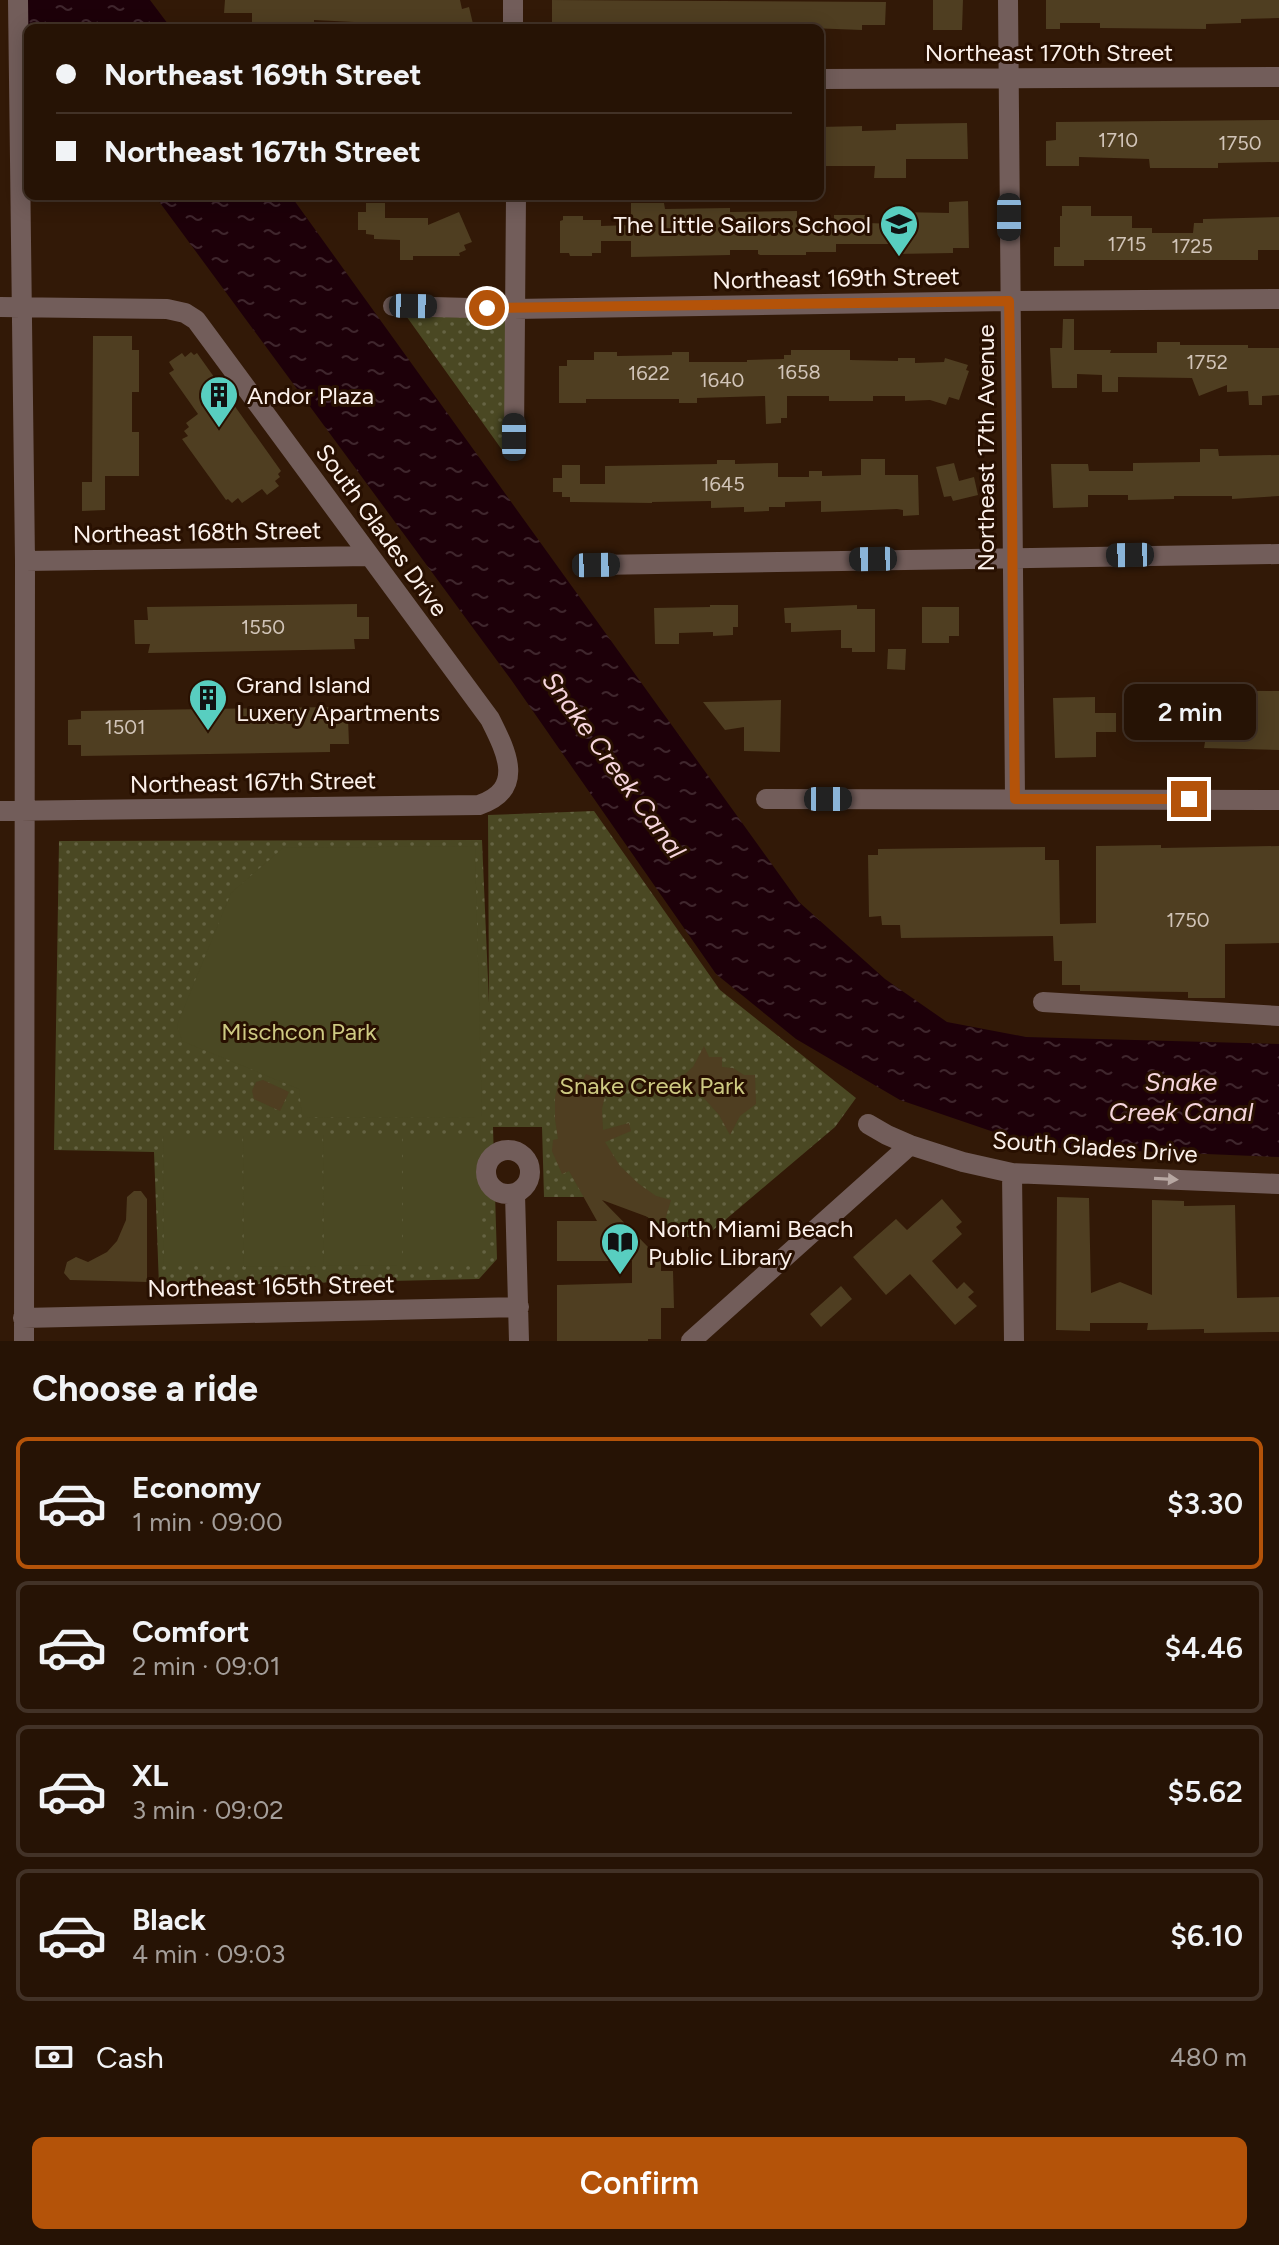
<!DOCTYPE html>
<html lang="en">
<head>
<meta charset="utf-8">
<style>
  :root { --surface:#261305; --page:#322013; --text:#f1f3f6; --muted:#a49e9a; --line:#423227; --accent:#b45309 }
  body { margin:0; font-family:Figtree,sans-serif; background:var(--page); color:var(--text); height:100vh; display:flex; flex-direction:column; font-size:30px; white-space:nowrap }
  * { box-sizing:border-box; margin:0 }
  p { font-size:26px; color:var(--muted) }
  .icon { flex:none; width:44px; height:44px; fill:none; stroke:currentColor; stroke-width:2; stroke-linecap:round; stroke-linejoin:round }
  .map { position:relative; height:1341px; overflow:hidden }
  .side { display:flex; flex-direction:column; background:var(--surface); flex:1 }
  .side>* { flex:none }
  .hud { position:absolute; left:24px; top:24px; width:800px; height:176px; border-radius:12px; box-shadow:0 4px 20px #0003,0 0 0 2px var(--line); display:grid; align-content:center; height:176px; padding:0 32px; background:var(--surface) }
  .end { position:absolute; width:36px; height:36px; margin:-18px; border:10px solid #b45309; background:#fff; box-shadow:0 0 0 4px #fff }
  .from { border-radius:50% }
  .bubble { position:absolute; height:56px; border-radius:12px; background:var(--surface); box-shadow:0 4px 20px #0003,0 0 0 2px var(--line); font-size:26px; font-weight:600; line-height:56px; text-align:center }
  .car { position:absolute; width:24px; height:48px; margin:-24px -12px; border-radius:10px; box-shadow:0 0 6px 2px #0007; background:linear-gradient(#222 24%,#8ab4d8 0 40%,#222 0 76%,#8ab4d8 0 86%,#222 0) }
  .hud b { display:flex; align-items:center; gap:28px; height:76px; font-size:30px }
  .hud b+b { border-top:2px solid var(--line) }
  .hud i { width:20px; height:20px; background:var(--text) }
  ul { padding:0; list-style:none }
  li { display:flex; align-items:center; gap:24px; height:132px; margin:0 16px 12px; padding:0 16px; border:4px solid var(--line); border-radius:12px }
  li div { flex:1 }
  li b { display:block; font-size:30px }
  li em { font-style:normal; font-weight:600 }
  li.on { border-color:var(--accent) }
  li>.icon { width:72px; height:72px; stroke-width:1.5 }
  h2 { padding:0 32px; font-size:36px; line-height:96px }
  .pay { display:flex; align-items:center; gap:20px; height:88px; padding:0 32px; font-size:30px }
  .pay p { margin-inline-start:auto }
  .primary-button { display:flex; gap:16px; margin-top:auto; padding:16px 32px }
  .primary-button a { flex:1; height:92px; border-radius:12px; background:var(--accent); color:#fff; font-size:32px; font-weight:600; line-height:92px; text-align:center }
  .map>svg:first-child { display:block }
  .green { fill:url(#green-dots) }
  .pitch { fill:#4a4823 }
  .water { fill:url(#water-ripples) }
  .building { fill:#4f3e21 }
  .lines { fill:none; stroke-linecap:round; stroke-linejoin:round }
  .minor { stroke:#725d5a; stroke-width:20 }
  .oneway { fill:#b7a7a2 }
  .route { stroke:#b45309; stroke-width:10 }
  .labels { text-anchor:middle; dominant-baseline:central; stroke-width:6; stroke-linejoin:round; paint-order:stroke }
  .number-label { font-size:20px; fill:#d1c4b8 }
  .street-label { font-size:24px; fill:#fcf1eb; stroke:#281001 }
  .poi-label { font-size:24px; fill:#fcf1eb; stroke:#281001; text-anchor:start }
  .park-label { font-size:24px; fill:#ceca82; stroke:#281001 }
  .water-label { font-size:26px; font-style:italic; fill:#f6d5dd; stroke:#281001 }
</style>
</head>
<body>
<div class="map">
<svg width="1279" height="1341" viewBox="0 0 1279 1341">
  <defs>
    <pattern id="green-dots" width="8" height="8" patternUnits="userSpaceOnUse" patternTransform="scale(2)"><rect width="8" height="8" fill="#4a4823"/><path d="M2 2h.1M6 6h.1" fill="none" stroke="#656343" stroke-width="1.8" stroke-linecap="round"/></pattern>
    <pattern id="water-ripples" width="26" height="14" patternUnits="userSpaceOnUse" patternTransform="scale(2)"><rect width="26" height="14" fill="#1d0009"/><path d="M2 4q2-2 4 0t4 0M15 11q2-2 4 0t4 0" fill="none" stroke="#3f262d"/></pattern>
  </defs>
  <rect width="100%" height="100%" fill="#321907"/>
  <path class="green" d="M 404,313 L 507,315 L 505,454 Z
    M 594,811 L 720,990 L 856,1098 L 835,1127 L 705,1237 L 675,1237 L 620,1197 L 544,1197 L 542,1127 L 493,1127 L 497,1259 L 479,1279 L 159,1286 L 154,1152 L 54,1150 L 59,841 L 482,840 L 489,1003 L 488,815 Z"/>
  <path class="pitch" d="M 475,846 L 482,1118 L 302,1117 L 299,1089 L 182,1041 L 177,1025 L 231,893 L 283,848 Z
    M 323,1134 L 398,1134 L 398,1265 L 324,1266 Z
    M 403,1134 L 478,1134 L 478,1266 L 403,1266 Z
    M 163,1135 L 238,1135 L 238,1266 L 164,1266 Z
    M 243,1135 L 318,1135 L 318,1266 L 244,1267 Z"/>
  <path class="water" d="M 10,0 L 150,0 L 171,28 L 31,28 Z
    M 155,196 L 291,196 L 799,902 L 885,979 L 947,1022 L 1026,1037 L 1279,1044 L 1279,1157 L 1038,1147 L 900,1100 L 796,1039 L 716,974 L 512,681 Z"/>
  <path class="building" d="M 225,0 L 460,0 L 462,9 L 469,7 L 474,28 L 314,20 L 314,28 L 252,26 L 252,13 L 224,13 Z
    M 552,0 L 886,2 L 885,25 L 862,25 L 862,30 L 809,28 L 809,23 L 776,24 L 776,28 L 552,28 Z
    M 933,0 L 963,0 L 962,30 L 933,30 Z
    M 1046,0 L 1279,0 L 1279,18 L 1241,19 L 1241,23 L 1206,24 L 1206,29 L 1100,28 L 1100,23 L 1060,23 L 1060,29 L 1046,29 Z
    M 1279,120 L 1279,162 L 1218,163 L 1218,168 L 1150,168 L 1149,159 L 1079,157 L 1079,166 L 1046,166 L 1046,141 L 1056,140 L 1056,122 Z
    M 967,123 L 968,159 L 906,159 L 906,178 L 874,178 L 875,166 L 820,166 L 820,127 L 862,126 L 862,131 L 896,130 L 896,124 Z
    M 968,201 L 969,248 L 953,248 L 953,253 L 895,254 L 895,244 L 836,244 L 836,252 L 806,252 L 806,255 L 760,255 L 758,254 L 758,250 L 730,250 L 730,255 L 631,257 L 631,241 L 601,241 L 601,253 L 592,253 L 592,256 L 570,256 L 569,253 L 560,253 L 560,221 L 563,220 L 563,216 L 583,216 L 583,220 L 601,220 L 601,226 L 631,225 L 631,203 L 664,203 L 665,209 L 730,208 L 730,212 L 797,211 L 797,218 L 805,218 L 805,220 L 834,220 L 834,215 L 867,215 L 867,223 L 898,224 L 898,212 L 949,213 L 949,202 Z
    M 366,203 L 385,203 L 385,218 L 428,218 L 428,225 L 459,212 L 472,242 L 464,245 L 466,250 L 459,253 L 460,256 L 413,256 L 413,260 L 400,260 L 400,240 L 374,239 L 374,235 L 366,234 L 366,230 L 358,230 L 358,212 L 366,212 Z
    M 1062,206 L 1091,206 L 1091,216 L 1132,216 L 1132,228 L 1152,228 L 1152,233 L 1193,233 L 1194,223 L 1203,223 L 1203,219 L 1279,217 L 1279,250 L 1258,250 L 1258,260 L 1084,260 L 1084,266 L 1054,266 L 1054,247 L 1060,247 L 1060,216 L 1062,216 Z
    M 1063,319 L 1074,319 L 1074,350 L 1111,350 L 1110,353 L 1157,353 L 1157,342 L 1180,342 L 1180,345 L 1248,345 L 1248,348 L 1279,348 L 1279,395 L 1262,396 L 1262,405 L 1249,405 L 1248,391 L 1227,392 L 1227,385 L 1199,396 L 1192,378 L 1118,377 L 1118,392 L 1102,392 L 1102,375 L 1077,374 L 1077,388 L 1052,388 L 1050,348 L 1062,348 Z
    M 93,336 L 132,336 L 132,350 L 139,350 L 139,392 L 132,392 L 132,432 L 139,432 L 139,476 L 105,476 L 105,510 L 82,511 L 82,482 L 92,482 Z
    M 791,350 L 850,350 L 850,360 L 898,361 L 898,358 L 915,358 L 915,363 L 944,362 L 945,358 L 968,365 L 966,370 L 969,371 L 959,400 L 949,397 L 946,405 L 930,400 L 905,401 L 905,396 L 873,396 L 873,401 L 829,401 L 829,396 L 787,396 L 787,418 L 781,418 L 781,423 L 766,424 L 765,396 L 697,398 L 697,403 L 679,403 L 679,399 L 586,399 L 586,403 L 559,403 L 559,366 L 567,366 L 567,360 L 594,360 L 594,352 L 617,352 L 617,356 L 672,355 L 672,352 L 689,352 L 689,362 L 747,362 L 747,360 L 784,359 L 784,355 L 791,355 Z
    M 191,352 L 194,355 L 197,353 L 281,471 L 278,474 L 280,477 L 275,481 L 279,486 L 267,495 L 262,489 L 242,503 L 238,498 L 232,503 L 228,499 L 226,500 L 182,439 L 188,436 L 184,431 L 189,427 L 186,423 L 198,414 L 169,373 L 174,370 L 169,362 L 182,353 L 185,357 Z
    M 1200,449 L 1218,449 L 1219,456 L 1279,455 L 1279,496 L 1232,499 L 1232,496 L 1174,496 L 1174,499 L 1128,500 L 1128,495 L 1088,495 L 1088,507 L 1053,508 L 1051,464 L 1088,464 L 1089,471 L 1133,471 L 1133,463 L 1200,462 Z
    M 861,459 L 885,459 L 885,475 L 918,475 L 919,515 L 903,516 L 903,510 L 897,509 L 821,512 L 821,501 L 785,502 L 785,507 L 769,507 L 769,511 L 744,512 L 744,507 L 711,508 L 711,501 L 652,502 L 652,503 L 573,502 L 570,502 L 570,497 L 562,497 L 562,492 L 553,492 L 553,478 L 562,478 L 562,465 L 580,465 L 580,484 L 605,484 L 605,466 L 717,464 L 717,460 L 735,460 L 735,464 L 778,463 L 778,477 L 809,477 L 809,471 L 822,471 L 822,476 L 861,475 Z
    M 954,463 L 959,481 L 974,477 L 978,495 L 953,501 L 951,496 L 944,497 L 936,467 Z
    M 357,604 L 357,617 L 369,617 L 369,639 L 354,639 L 355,649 L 148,653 L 150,644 L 135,644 L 134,620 L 148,620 L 147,607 Z
    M 710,605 L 738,605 L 738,627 L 733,627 L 733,635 L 713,636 L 713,632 L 679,633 L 679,644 L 655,644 L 654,608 L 710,607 Z
    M 857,605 L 857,609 L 875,609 L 875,652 L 852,652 L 852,648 L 841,648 L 841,630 L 791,632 L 791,623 L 785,623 L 784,608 Z
    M 922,607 L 959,607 L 959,636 L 949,636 L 949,643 L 922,643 Z
    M 888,649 L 906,649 L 905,670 L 887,669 Z
    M 1152,690 L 1279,691 L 1279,750 L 1204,748 L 1205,742 L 1151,741 L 1151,721 L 1146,721 L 1146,700 L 1152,700 Z
    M 1095,697 L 1095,713 L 1116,713 L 1116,732 L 1096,732 L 1096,757 L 1055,758 L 1053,698 Z
    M 781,700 L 780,752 L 744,751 L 744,727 L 725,730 L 703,702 Z
    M 331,707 L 331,718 L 348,718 L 349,744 L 330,744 L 330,752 L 81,756 L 81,745 L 68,745 L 68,720 L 81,719 L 81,711 Z
    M 1161,845 L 1161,848 L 1279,846 L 1279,943 L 1225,944 L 1225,998 L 1188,998 L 1188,992 L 1080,991 L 1080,985 L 1062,985 L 1062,961 L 1054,961 L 1053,936 L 901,938 L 900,925 L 882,925 L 881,916 L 869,917 L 868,855 L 878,855 L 878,849 L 1045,847 L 1045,860 L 1059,860 L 1060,924 L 1096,923 L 1096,846 Z
    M 704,1046 L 709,1057 L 722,1057 L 722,1067 L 733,1068 L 744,1075 L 755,1075 L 756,1104 L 740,1116 L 730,1135 L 719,1115 L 702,1096 L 671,1080 L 685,1074 L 693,1067 Z
    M 560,1073 L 583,1080 L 586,1074 L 608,1082 L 602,1109 L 603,1130 L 629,1123 L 631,1131 L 605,1142 L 620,1166 L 639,1184 L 656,1196 L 671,1200 L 664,1223 L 602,1200 L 649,1248 L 661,1248 L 661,1271 L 673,1271 L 674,1308 L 661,1308 L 661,1339 L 648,1339 L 648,1341 L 557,1341 L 557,1285 L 632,1283 L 632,1261 L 557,1261 L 557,1221 L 597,1221 L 569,1171 L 562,1174 L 552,1151 L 553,1140 L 558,1139 L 555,1119 L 555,1098 Z
    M 263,1080 L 289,1092 L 280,1111 L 254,1099 L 252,1091 L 256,1082 Z
    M 134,1191 L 141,1191 L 147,1199 L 147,1282 L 70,1280 L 64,1273 L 67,1262 L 76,1257 L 88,1262 L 107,1252 L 117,1241 L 126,1220 L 127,1197 Z
    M 1057,1197 L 1089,1198 L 1091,1293 L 1120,1282 L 1152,1295 L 1152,1200 L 1184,1201 L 1184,1206 L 1235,1205 L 1237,1298 L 1279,1297 L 1279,1332 L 1204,1333 L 1204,1329 L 1147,1330 L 1148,1323 L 1090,1323 L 1090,1331 L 1056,1330 Z
    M 942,1199 L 962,1222 L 956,1227 L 962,1234 L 932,1261 L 957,1289 L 964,1282 L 974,1292 L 968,1297 L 977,1306 L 955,1325 L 910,1274 L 886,1295 L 853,1257 L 896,1219 L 907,1230 Z
    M 841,1286 L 852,1299 L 821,1327 L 810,1314 Z"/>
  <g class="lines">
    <path class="minor" d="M 18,0 L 25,561 L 24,1341
      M 1008,0 L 1015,799
      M 513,28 L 513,0
      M 820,79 L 1279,77
      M 393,306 L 514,309 L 1009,301 L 1279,299
      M 0,307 L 167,309 L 185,313 L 196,320 L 490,719 C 506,751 526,789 479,805 L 0,811
      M 514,437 L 516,196
      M 25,561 L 369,556
      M 596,565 L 1279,554
      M 766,799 L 1279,800
      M 1043,1002 L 1279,1016
      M 868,1124 L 887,1135 L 910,1145 L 963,1162 L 1012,1173 L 1279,1184
      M486 1172a22 22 0 1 1 44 0a22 22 0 1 1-44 0Z
      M 1012,1173 L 1014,1341
      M 515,1194 L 519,1341
      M 23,1318 L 519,1307
      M 691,1341 L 910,1145"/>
  </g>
  <defs><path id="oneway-solid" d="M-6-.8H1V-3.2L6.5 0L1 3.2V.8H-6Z" transform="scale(2)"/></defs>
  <use class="oneway" href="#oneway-solid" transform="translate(1166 1179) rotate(3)"/>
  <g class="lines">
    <path class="route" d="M 487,308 L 1009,301 C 1013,467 1012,633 1015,799 L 1189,799"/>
  </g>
  <defs>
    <g id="school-pin" transform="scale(2)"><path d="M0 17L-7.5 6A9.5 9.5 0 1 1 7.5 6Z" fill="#58cec0" stroke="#281001"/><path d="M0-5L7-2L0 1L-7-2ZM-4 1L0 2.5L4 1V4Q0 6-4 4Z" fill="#111"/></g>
    <g id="building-pin" transform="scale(2)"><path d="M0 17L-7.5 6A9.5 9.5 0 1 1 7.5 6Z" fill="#58cec0" stroke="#281001"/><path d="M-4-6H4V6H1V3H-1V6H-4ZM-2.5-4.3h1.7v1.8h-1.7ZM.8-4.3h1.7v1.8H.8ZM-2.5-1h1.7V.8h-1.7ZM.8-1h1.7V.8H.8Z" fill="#111"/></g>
    <g id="library-pin" transform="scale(2)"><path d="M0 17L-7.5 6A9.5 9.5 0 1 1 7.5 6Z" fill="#58cec0" stroke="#281001"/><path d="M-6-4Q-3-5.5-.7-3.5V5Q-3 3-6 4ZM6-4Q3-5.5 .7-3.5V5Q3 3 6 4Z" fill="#111"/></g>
  </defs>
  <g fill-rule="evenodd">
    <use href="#school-pin" x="899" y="224"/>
    <use href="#building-pin" x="219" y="395"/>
    <use href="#building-pin" x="208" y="698"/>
    <use href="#library-pin" x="620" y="1242"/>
  </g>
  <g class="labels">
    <g class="number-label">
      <text x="1118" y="140">1710</text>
      <text x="1240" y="143">1750</text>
      <text x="1127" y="244">1715</text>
      <text x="1192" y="246">1725</text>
      <text x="1207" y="362">1752</text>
      <text x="799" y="372">1658</text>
      <text x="649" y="373">1622</text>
      <text x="722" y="380">1640</text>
      <text x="723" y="484">1645</text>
      <text x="263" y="627">1550</text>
      <text x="125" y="727">1501</text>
      <text x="1188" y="920">1750</text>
    </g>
    <g class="street-label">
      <text x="1049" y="52">Northeast 170th Street</text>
      <text transform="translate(836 278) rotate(-1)">Northeast 169th Street</text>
      <text transform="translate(985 448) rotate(-90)">Northeast 17th Avenue</text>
      <text transform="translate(382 530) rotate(54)">South Glades Drive</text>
      <text transform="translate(197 532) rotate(-1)">Northeast 168th Street</text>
      <text transform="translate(253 782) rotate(-1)">Northeast 167th Street</text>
      <text transform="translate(1095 1147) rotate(4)">South Glades Drive</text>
      <text transform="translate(271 1286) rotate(-1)">Northeast 165th Street</text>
    </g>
    <g class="poi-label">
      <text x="871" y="224" text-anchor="end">The Little Sailors School</text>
      <text x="247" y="395">Andor Plaza</text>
      <text x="236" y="684">Grand Island<tspan x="236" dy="28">Luxery Apartments</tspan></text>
      <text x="648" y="1228">North Miami Beach<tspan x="648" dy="28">Public Library</tspan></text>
    </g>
    <g class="park-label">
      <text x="299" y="1031">Mischcon Park</text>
      <text x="652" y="1085">Snake Creek Park</text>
    </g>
    <g class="water-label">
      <text transform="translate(614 765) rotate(54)">Snake Creek Canal</text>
      <text x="1181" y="1082">Snake<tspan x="1181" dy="30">Creek Canal</tspan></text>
    </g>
  </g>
</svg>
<i class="end from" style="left:487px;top:308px"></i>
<i class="end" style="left:1189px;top:799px"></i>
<div class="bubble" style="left:1124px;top:684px;width:132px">2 min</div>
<i class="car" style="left:1009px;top:217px;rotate:180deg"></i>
<i class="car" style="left:413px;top:306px;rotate:91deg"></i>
<i class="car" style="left:514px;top:437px;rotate:0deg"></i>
<i class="car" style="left:1130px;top:555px;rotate:269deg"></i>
<i class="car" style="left:873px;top:559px;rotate:269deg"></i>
<i class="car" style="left:596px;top:565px;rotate:89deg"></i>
<i class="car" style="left:828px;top:799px;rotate:90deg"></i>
<div class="hud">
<b><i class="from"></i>Northeast 169th Street</b>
<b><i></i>Northeast 167th Street</b>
</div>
</div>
<section class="side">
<h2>Choose a ride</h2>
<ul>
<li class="on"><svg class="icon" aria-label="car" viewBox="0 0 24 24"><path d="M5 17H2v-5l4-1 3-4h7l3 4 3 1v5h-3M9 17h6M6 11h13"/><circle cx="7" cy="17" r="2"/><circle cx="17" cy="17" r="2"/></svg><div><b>Economy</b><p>1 min · 09:00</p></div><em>$3.30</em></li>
<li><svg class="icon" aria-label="car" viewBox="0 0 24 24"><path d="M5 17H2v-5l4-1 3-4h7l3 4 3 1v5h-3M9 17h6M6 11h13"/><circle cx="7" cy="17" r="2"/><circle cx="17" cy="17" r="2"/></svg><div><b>Comfort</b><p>2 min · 09:01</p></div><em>$4.46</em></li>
<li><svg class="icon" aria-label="car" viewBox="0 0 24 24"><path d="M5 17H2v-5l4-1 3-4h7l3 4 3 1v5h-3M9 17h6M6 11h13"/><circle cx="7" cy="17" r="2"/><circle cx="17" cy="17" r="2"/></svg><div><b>XL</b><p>3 min · 09:02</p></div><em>$5.62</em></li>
<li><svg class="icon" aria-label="car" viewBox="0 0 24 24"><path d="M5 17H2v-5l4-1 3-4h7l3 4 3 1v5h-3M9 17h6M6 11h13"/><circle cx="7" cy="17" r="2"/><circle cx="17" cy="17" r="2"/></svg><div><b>Black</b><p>4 min · 09:03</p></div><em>$6.10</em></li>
</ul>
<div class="pay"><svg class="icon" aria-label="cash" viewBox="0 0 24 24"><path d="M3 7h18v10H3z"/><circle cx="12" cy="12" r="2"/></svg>Cash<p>480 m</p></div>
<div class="primary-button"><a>Confirm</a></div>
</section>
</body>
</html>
